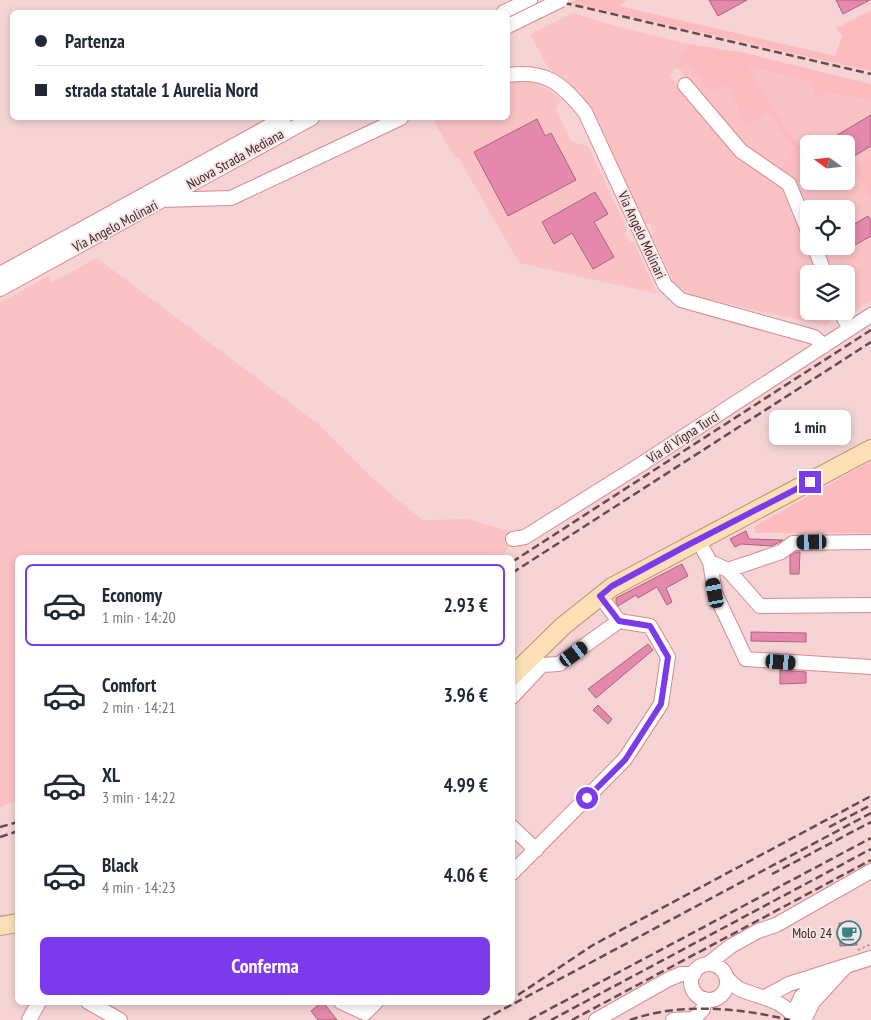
<!DOCTYPE html>
<html lang="it">
<head>
<meta charset="utf-8">
<style>
  :root { --surface:#fff; --page:#f6f6f7; --text:#1f2937; --muted:#747a83; --line:#e0e1e3; --accent:#7c3aed }
  body { margin:0; font-family:"PT Sans Narrow",sans-serif; background:var(--page); color:var(--text); height:100vh; display:flex; flex-direction:column; font-size:19px; white-space:nowrap }
  * { box-sizing:border-box; margin:0 }
  p { font-size:16px; color:var(--muted) }
  .icon { flex:none; width:28px; height:28px; fill:none; stroke:currentColor; stroke-width:2; stroke-linecap:round; stroke-linejoin:round }
  .map { position:relative; flex:1; overflow:hidden }
  .details { position:absolute; left:15px; top:555px; width:500px; height:450px; display:flex; flex-direction:column; background:var(--surface); border-radius:8px; box-shadow:0 2px 8px #0003 }
  .details>* { flex:none }
  .hud { position:absolute; left:10px; top:10px; width:500px; height:110px; border-radius:8px; box-shadow:0 2px 8px #0003; display:grid; align-content:center; height:110px; padding:0 25px; background:var(--surface) }
  .needle { width:32px; rotate:285deg }
  .buttons { position:absolute; left:800px; top:135px; display:grid; gap:10px }
  .buttons a { display:grid; place-items:center; width:55px; height:55px; border-radius:8px; background:var(--surface); box-shadow:0 2px 8px #0003; font-size:25px }
  .end { position:absolute; width:22px; height:22px; margin:-11px; border:6px solid #7c3aed; background:#fff; box-shadow:0 0 0 2px #fff }
  .from { border-radius:50% }
  .bubble { position:absolute; height:35px; border-radius:8px; background:var(--surface); box-shadow:0 2px 8px #0003; font-size:16px; font-weight:700; line-height:35px; text-align:center }
  .car { position:absolute; width:15px; height:30px; margin:-15px -8px; border-radius:6px; box-shadow:0 0 4px 1px #0007; background:linear-gradient(#222 24%,#8ab4d8 0 40%,#222 0 76%,#8ab4d8 0 86%,#222 0) }
  .hud b { display:flex; align-items:center; gap:18px; height:48px; font-size:19px }
  .hud b+b { border-top:1px solid var(--line) }
  .hud i { width:12px; height:12px; background:var(--text) }
  ul { padding:9px 0 0; list-style:none }
  li { display:flex; align-items:center; gap:15px; height:82px; margin:0 10px 8px; padding:0 15px; border:2px solid transparent; border-radius:8px }
  li div { flex:1 }
  li b { display:block; font-size:19px }
  li em { font-style:normal; font-weight:700 }
  li.on { border-color:var(--accent) }
  li>.icon { width:45px; height:45px; stroke-width:1.5 }
  .button { display:flex; gap:10px; margin-top:auto; padding:10px 25px }
  .button a { flex:1; height:58px; border-radius:8px; background:var(--accent); color:#fff; font-size:20px; font-weight:700; line-height:58px; text-align:center }
  .map>svg:first-child { display:block }
  .built { fill:#fac2c5 }
  .green { fill:#fcbcbf }
  .building { fill:#e488ac; stroke:#a9637f }
  .lines { fill:none; stroke-linecap:round; stroke-linejoin:round }
  .minor-casing { stroke:#d88a8f; stroke-width:16 }
  .major-casing { stroke:#ba9065; stroke-width:20 }
  .path { stroke:#bb9a9b; stroke-width:2; stroke-dasharray:2.5 2.5; stroke-linecap:butt }
  .minor { stroke:#fff; stroke-width:14 }
  .major { stroke:#fbdfb7; stroke-width:18 }
  .rail { stroke:#6a4a4c; stroke-width:2.5; stroke-dasharray:8 4; stroke-linecap:butt }
  .minor-bridge-casing { stroke:#d88a8f; stroke-width:16; stroke-linecap:butt }
  .minor-bridge { stroke:#fff; stroke-width:14 }
  .route { stroke:#7c3aed; stroke-width:6 }
  .labels { text-anchor:middle; dominant-baseline:central; stroke-width:4; stroke-linejoin:round; paint-order:stroke }
  .street-label { font-size:14px; fill:#442527; stroke:#f6e5e5 }
  .poi-label { font-size:14px; fill:#442527; stroke:#f6e5e5; text-anchor:end }
</style>
</head>
<body>
<div class="map">
<svg width="871" height="1020" viewBox="0 0 871 1020">
  <rect width="100%" height="100%" fill="#f5d3d4"/>
  <path class="built" d="M 573,13 L 616,26 L 689,44 L 670,77 L 718,136 L 744,160 L 785,189 L 818,274 L 809,274 L 809,311 L 833,311 L 835,316 L 826,326 L 693,296 L 680,289 L 673,281 L 651,235 L 653,232 L 650,224 L 645,224 L 589,105 L 581,93 L 564,78 L 548,68 L 530,34 Z
    M 688,63 L 729,85 L 742,122 L 767,111 L 794,148 L 779,173 L 745,151 L 700,97 L 679,69 Z
    M 749,67 L 812,82 L 828,93 L 871,101 L 871,156 L 853,167 L 871,199 L 871,301 L 848,314 L 846,274 L 831,274 L 820,246 L 846,246 L 846,209 L 809,209 L 809,216 L 798,188 L 811,181 L 846,181 L 846,144 L 809,144 L 809,152 L 806,154 L 773,108 Z
    M 514,81 L 531,82 L 549,90 L 561,100 L 556,110 L 572,142 L 588,146 L 627,229 L 625,233 L 629,241 L 634,242 L 657,294 L 519,263 L 458,157 L 455,158 L 432,118 L 508,118 L 508,82 Z
    M 97,258 L 317,423 L 369,475 L 422,520 L 467,519 L 508,531 L 513,539 L 502,558 L 18,558 L 17,800 L 0,807 L 0,303 L 48,276 L 52,282 Z"/>
  <path class="green" d="M 576,0 L 627,0 L 619,6 L 835,56 L 842,36 L 836,28 L 871,10 L 871,71 L 570,3 Z
    M 689,44 L 745,53 L 871,84 L 871,101 L 828,93 L 814,100 L 812,82 L 749,67 L 773,108 L 806,154 L 809,152 L 809,181 L 811,181 L 798,188 L 794,180 L 779,173 L 794,148 L 767,112 L 747,126 L 742,122 L 729,85 L 710,92 L 688,63 L 679,69 L 675,67 Z
    M 871,156 L 871,199 L 853,167 Z
    M 871,461 L 871,533 L 755,533 L 755,526 Z"/>
  <path class="building" d="M 709,0 L 747,0 L 718,16 Z
    M 836,0 L 870,0 L 843,14 Z
    M 871,115 L 871,146 L 846,161 L 846,144 L 839,144 L 834,137 Z
    M 537,119 L 545,136 L 551,133 L 576,180 L 508,216 L 474,152 Z
    M 595,192 L 608,214 L 594,222 L 614,257 L 593,269 L 572,233 L 554,244 L 542,222 Z
    M 868,216 L 871,221 L 871,236 L 846,250 L 846,229 Z
    M 746,531 L 749,539 L 783,540 L 772,546 L 741,544 L 735,547 L 730,539 Z
    M 796,552 L 800,552 L 799,574 L 790,574 L 790,556 Z
    M 682,564 L 688,576 L 666,588 L 672,602 L 667,605 L 657,587 L 638,598 L 636,595 L 618,606 L 616,602 L 616,598 Z
    M 751,632 L 806,633 L 806,642 L 751,641 Z
    M 648,644 L 653,650 L 596,698 L 588,689 Z
    M 780,670 L 806,672 L 806,683 L 780,684 Z
    M 598,705 L 612,719 L 608,724 L 593,710 Z
    M 839,923 L 856,923 L 857,945 L 840,946 Z
    M 322,1002 L 323,1002 L 337,1020 L 318,1020 L 311,1011 Z"/>
  <g class="lines">
    <g class="minor-casing">
      <path id="minor" d="M 504,12 L 530,0
        M 508,75 C 547,70 561,83 585,112 L 665,285 L 681,300 L 814,337 L 824,346
        M 685,85 L 741,151 L 789,184 L 809,233
        M 160,200 L 231,198 L 401,118
        M 814,246 L 825,274
        M 0,274 L 284,118
        M 0,289 L 312,118
        M 840,311 L 850,329
        M 513,539 L 525,537 L 643,463 L 871,315
        M 698,540 L 710,562 L 715,593 L 746,659 L 871,667
        M 710,562 L 728,570 L 760,606 L 871,605
        M 728,570 L 781,552 L 793,543 L 871,542
        M 512,697 L 542,665 L 559,664 L 619,621 L 600,596
        M 512,827 L 536,850
        M 512,873 L 625,759 L 661,704 L 668,657 L 650,626 L 619,621
        M 708,964 L 731,946 L 758,931 L 776,925 L 871,871
        M691 982a18 18 0 1 1 36 0a18 18 0 1 1-36 0Z
        M 727,978 C 731,982 736,988 742,990 C 761,998 785,1000 796,1020
        M 765,997 L 789,984 L 871,958
        M 88,1002 L 120,1020
        M 341,1002 L 365,1013 L 376,1002
        M 793,1015 L 801,997 L 822,977
        M 29,1020 L 39,1002
        M 596,1020 L 669,979 L 681,974 L 694,974
        M 673,1020 L 694,1019 L 703,1009 L 705,999
        M 804,1020 L 813,1002 L 845,967"/>
    </g>
    <g class="major-casing">
      <path id="major" d="M 512,676 L 563,626 L 612,587 L 871,449
        M 0,926 L 18,923"/>
    </g>
    <path class="path" d="M 858,950 L 871,944"/>
    <use href="#minor" class="minor"/>
    <use href="#major" class="major"/>
    <path class="rail" d="M 552,0 L 871,74
      M 512,562 L 871,330
      M 512,573 L 871,342
      M 0,827 L 18,822
      M 829,827 L 871,805
      M 0,837 L 18,831
      M 772,874 L 871,822
      M 518,995 L 593,945 L 871,796
      M 483,1020 L 871,813
      M 529,1020 L 871,838
      M 551,1020 L 871,849
      M 572,1020 L 871,860
      M 630,1020 C 681,1002 739,1008 790,1020"/>
    <g class="minor-bridge-casing">
      <path id="minor-bridge" d="M 508,26 L 561,0"/>
    </g>
    <use href="#minor-bridge" class="minor-bridge"/>
  </g>
  <g class="lines">
    <path class="route" d="M 587,798 L 625,760 L 661,704 L 668,657 L 650,626 L 619,621 L 600,596 L 612,586 L 684,547 L 810,482"/>
  </g>
  <defs>
    <g id="cafe-ring" transform="scale(1.25)"><circle r="9.5" fill="#f6e5e5" stroke="#398282" stroke-width="1.5"/><path d="M-5.5-4.5H6V0H3Q3 3.5 0 3.5H-2.5Q-5.5 3.5-5.5 0ZM3-3.2v2h1.7v-2ZM-6 4.5H4V6H-6Z" fill="#398282"/></g>
  </defs>
  <g fill-rule="evenodd">
    <use href="#cafe-ring" x="849" y="933"/>
  </g>
  <g class="labels">
    <g class="street-label">
      <text transform="translate(235 159) rotate(-29)">Nuova Strada Mediana</text>
      <text transform="translate(115 226) rotate(-28)">Via Angelo Molinari</text>
      <text transform="translate(642 235) rotate(65)">Via Angelo Molinari</text>
      <text transform="translate(683 437) rotate(-33)">Via di Vigna Turci</text>
    </g>
    <g class="poi-label">
      <text x="832" y="933">Molo 24</text>
    </g>
  </g>
</svg>
<div class="buttons">
<a><svg class="needle" viewBox="-14 -14 28 28"><path d="M0-13l5 13h-10z" fill="#e53935"/><path d="M0 13l5-13h-10z" fill="#747a83"/></svg></a>
<a><svg class="icon" aria-label="locate" viewBox="0 0 24 24"><circle cx="12" cy="12" r="6"/><path d="M12 2v4M12 18v4M2 12h4M18 12h4"/></svg></a>
<a><svg class="icon" aria-label="layers" viewBox="0 0 24 24"><path d="M12 4l9 5-9 5-9-5zM3 14l9 5 9-5"/></svg></a>
</div>
<i class="end from" style="left:587px;top:798px"></i>
<i class="end" style="left:810px;top:482px"></i>
<div class="bubble" style="left:769px;top:410px;width:82px">1 min</div>
<i class="car" style="left:812px;top:542px;rotate:269deg"></i>
<i class="car" style="left:715px;top:593px;rotate:349deg"></i>
<i class="car" style="left:574px;top:654px;rotate:54deg"></i>
<i class="car" style="left:781px;top:662px;rotate:94deg"></i>
<div class="hud">
<b><i class="from"></i>Partenza</b>
<b><i></i>strada statale 1 Aurelia Nord</b>
</div>
<section class="details">
<ul>
<li class="on"><svg class="icon" aria-label="car" viewBox="0 0 24 24"><path d="M5 17H2v-5l4-1 3-4h7l3 4 3 1v5h-3M9 17h6M6 11h13"/><circle cx="7" cy="17" r="2"/><circle cx="17" cy="17" r="2"/></svg><div><b>Economy</b><p>1 min · 14:20</p></div><em>2.93 €</em></li>
<li><svg class="icon" aria-label="car" viewBox="0 0 24 24"><path d="M5 17H2v-5l4-1 3-4h7l3 4 3 1v5h-3M9 17h6M6 11h13"/><circle cx="7" cy="17" r="2"/><circle cx="17" cy="17" r="2"/></svg><div><b>Comfort</b><p>2 min · 14:21</p></div><em>3.96 €</em></li>
<li><svg class="icon" aria-label="car" viewBox="0 0 24 24"><path d="M5 17H2v-5l4-1 3-4h7l3 4 3 1v5h-3M9 17h6M6 11h13"/><circle cx="7" cy="17" r="2"/><circle cx="17" cy="17" r="2"/></svg><div><b>XL</b><p>3 min · 14:22</p></div><em>4.99 €</em></li>
<li><svg class="icon" aria-label="car" viewBox="0 0 24 24"><path d="M5 17H2v-5l4-1 3-4h7l3 4 3 1v5h-3M9 17h6M6 11h13"/><circle cx="7" cy="17" r="2"/><circle cx="17" cy="17" r="2"/></svg><div><b>Black</b><p>4 min · 14:23</p></div><em>4.06 €</em></li>
</ul>
<div class="button"><a>Conferma</a></div>
</section>
</div>
</body>
</html>
